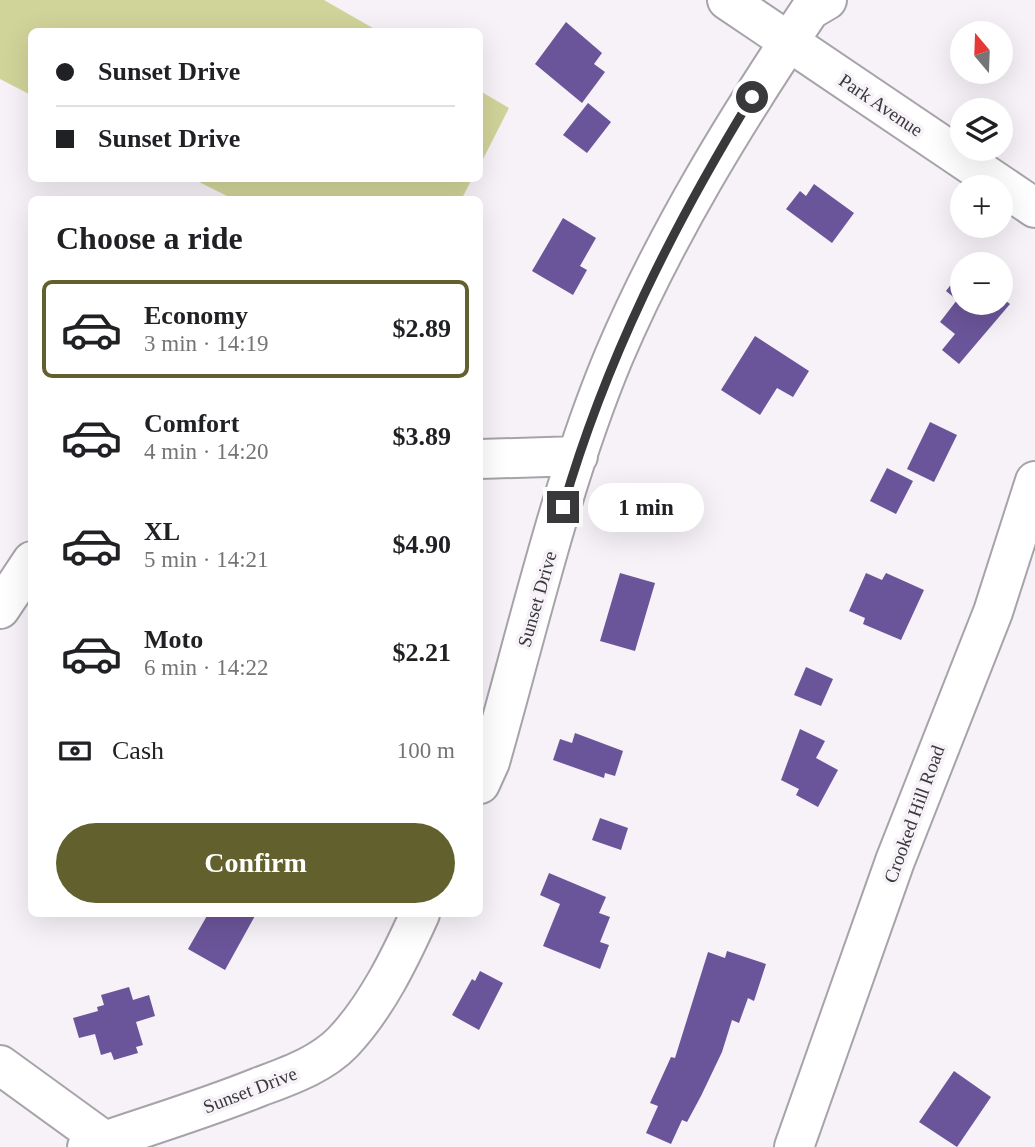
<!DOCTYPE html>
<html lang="en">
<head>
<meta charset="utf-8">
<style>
  :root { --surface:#fff; --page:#f6f6f6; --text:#202124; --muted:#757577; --line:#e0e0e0; --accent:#62602c }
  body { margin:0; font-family:Georgia,serif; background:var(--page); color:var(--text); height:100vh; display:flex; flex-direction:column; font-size:26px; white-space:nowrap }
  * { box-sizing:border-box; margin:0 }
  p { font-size:23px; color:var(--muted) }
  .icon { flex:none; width:38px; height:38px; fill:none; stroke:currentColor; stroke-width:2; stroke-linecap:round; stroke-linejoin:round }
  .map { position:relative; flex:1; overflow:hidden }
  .sheet { position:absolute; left:28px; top:196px; width:455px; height:721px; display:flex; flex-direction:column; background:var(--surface); border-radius:10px; box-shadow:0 7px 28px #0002 }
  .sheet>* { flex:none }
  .guide { position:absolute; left:28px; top:28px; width:455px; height:154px; border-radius:10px; box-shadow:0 7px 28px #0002; display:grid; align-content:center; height:154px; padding:0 28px; background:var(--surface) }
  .needle { width:46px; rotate:341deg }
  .fabs { position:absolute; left:950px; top:21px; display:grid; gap:14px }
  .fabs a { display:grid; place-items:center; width:63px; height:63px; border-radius:50%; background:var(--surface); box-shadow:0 7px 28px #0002; font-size:35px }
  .end { position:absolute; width:32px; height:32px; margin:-16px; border:9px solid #39383a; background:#fff; box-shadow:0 0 0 4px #fff }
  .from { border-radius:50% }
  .bubble { position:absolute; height:49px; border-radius:24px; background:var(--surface); box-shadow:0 7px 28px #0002; font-size:23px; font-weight:600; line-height:49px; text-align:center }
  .guide b { display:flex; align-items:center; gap:24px; height:66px; font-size:26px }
  .guide b+b { border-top:2px solid var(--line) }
  .guide i { width:18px; height:18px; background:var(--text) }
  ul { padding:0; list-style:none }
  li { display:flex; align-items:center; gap:21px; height:98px; margin:0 14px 10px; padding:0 14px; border:4px solid transparent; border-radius:10px }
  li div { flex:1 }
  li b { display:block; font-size:26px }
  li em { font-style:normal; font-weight:600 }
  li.active { border-color:var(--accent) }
  li>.icon { width:63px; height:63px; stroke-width:1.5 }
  h2 { padding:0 28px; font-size:32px; line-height:84px }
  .pay { display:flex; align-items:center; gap:18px; height:77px; padding:0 28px; font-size:26px }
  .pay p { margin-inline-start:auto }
  .button { display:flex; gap:14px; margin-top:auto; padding:14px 28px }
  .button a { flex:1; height:80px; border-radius:42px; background:var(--accent); color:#fff; font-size:28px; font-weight:600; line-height:80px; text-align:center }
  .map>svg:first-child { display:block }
  .green { fill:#d1d499 }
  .building { fill:#6b559a }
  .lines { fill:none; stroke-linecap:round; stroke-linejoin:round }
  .minor-casing { stroke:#a6a3a9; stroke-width:42 }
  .major-casing { stroke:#a6a3a9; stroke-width:42 }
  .minor { stroke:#fff; stroke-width:38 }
  .major { stroke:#fff; stroke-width:38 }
  .route { stroke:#39383a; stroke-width:9 }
  .labels { text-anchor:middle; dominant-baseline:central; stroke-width:7; stroke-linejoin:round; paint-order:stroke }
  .street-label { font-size:19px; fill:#39383a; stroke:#f6f2f8 }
</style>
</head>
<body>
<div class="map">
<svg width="1035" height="1147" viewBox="0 0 1035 1147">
  <rect width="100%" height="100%" fill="#f6f2f8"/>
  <path class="green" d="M 0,0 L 324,0 L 378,31 L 32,32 L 31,95 L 0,79 Z
    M 480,91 L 509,108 L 480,165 Z
    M 193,179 L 472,179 L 461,200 L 233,199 Z"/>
  <path class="building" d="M 566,22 L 602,53 L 594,64 L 605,72 L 582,103 L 535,64 Z
    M 588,103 L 611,122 L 587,153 L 563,135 Z
    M 814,184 L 854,213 L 832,243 L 786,209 L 800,191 L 806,196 Z
    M 563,218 L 596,238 L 580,266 L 587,270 L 573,295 L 532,271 Z
    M 962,270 L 962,303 L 1001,303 L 1001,297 L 1010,304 L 959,364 L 942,350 L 955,334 L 940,322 L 957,300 L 946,291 Z
    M 755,336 L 809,371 L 793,397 L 777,388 L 760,415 L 721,390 Z
    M 930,422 L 957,435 L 934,482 L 907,469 Z
    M 887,468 L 913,481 L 896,514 L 870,501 Z
    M 620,573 L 655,583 L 635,651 L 600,641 Z
    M 866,573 L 882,580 L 886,573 L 924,590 L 901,640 L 863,624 L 865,618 L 849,611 Z
    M 806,667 L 833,679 L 821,706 L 794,695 Z
    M 800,729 L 825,741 L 816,758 L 838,770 L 818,807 L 796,795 L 799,789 L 781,780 Z
    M 575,733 L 623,751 L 615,776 L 605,773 L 604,778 L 553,760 L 560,739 L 572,743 Z
    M 600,818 L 628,828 L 621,850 L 592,840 Z
    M 549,873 L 606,897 L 599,913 L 610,917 L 600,942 L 609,945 L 600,969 L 543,946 L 560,904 L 540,895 Z
    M 208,914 L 256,914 L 225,970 L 188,949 Z
    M 727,951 L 766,964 L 754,1001 L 748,998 L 739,1023 L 732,1020 L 722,1052 L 701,1096 L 687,1122 L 682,1120 L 671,1144 L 646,1133 L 658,1106 L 650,1103 L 671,1057 L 675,1058 L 708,952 L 725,958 Z
    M 480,971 L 503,983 L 479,1030 L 452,1015 L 472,979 L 475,981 Z
    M 129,987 L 133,1000 L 149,995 L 155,1016 L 136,1022 L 143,1045 L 136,1047 L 138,1053 L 114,1060 L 111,1052 L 101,1055 L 95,1034 L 79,1038 L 73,1018 L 98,1011 L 97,1007 L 104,1005 L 101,995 Z
    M 954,1071 L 991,1097 L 957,1147 L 919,1122 Z"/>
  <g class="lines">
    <g class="minor-casing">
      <path id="minor" d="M 480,459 L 578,456
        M 0,609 L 32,561
        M 480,784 L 490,762 C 528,629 561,483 614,356 C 666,234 736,120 810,10 L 827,0
        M 0,1065 L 113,1147
        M 87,1147 C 144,1127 202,1110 259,1087 C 288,1076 321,1065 343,1042 C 377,1006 400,958 420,914
        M 794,1147 L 895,861 L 993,612 L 1035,481"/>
    </g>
    <g class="major-casing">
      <path id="major" d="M 727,0 L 1035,208"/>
    </g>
    <use href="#minor" class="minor"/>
    <use href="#major" class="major"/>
  </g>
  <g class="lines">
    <path class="route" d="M 563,507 C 606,359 672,228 752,97"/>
  </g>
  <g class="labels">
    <g class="street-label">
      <text transform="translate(881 105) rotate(34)">Park Avenue</text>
      <text transform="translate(537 599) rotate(-74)">Sunset Drive</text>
      <text transform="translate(914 814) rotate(-70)">Crooked Hill Road</text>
      <text transform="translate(250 1090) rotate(-21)">Sunset Drive</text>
    </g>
  </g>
</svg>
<div class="fabs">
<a><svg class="needle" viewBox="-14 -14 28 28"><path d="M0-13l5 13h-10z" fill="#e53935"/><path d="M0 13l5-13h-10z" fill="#757577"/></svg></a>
<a><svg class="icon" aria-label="layers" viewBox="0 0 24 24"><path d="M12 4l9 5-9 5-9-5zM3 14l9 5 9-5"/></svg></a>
<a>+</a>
<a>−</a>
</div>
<i class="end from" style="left:752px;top:97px"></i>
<i class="end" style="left:563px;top:507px"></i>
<div class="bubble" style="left:588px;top:483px;width:116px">1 min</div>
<div class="guide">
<b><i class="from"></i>Sunset Drive</b>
<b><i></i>Sunset Drive</b>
</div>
<section class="sheet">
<h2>Choose a ride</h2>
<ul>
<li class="active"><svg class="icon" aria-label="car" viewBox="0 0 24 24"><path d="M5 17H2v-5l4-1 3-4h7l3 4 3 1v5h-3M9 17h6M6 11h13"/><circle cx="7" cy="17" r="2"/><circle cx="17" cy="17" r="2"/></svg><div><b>Economy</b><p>3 min · 14:19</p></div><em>$2.89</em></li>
<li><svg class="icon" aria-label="car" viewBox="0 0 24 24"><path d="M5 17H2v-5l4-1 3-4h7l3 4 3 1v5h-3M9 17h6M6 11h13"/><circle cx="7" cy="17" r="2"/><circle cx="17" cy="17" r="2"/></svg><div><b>Comfort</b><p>4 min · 14:20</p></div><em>$3.89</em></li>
<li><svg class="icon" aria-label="car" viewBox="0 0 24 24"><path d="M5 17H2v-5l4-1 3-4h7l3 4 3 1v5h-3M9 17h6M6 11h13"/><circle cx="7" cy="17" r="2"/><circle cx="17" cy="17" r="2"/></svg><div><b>XL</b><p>5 min · 14:21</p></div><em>$4.90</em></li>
<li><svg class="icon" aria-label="car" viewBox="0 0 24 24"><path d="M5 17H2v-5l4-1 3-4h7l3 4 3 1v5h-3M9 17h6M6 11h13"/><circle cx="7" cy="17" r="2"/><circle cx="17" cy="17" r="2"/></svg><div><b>Moto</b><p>6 min · 14:22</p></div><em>$2.21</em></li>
</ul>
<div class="pay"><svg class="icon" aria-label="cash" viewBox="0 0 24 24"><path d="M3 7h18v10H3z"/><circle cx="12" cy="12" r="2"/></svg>Cash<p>100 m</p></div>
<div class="button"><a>Confirm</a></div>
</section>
</div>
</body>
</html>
